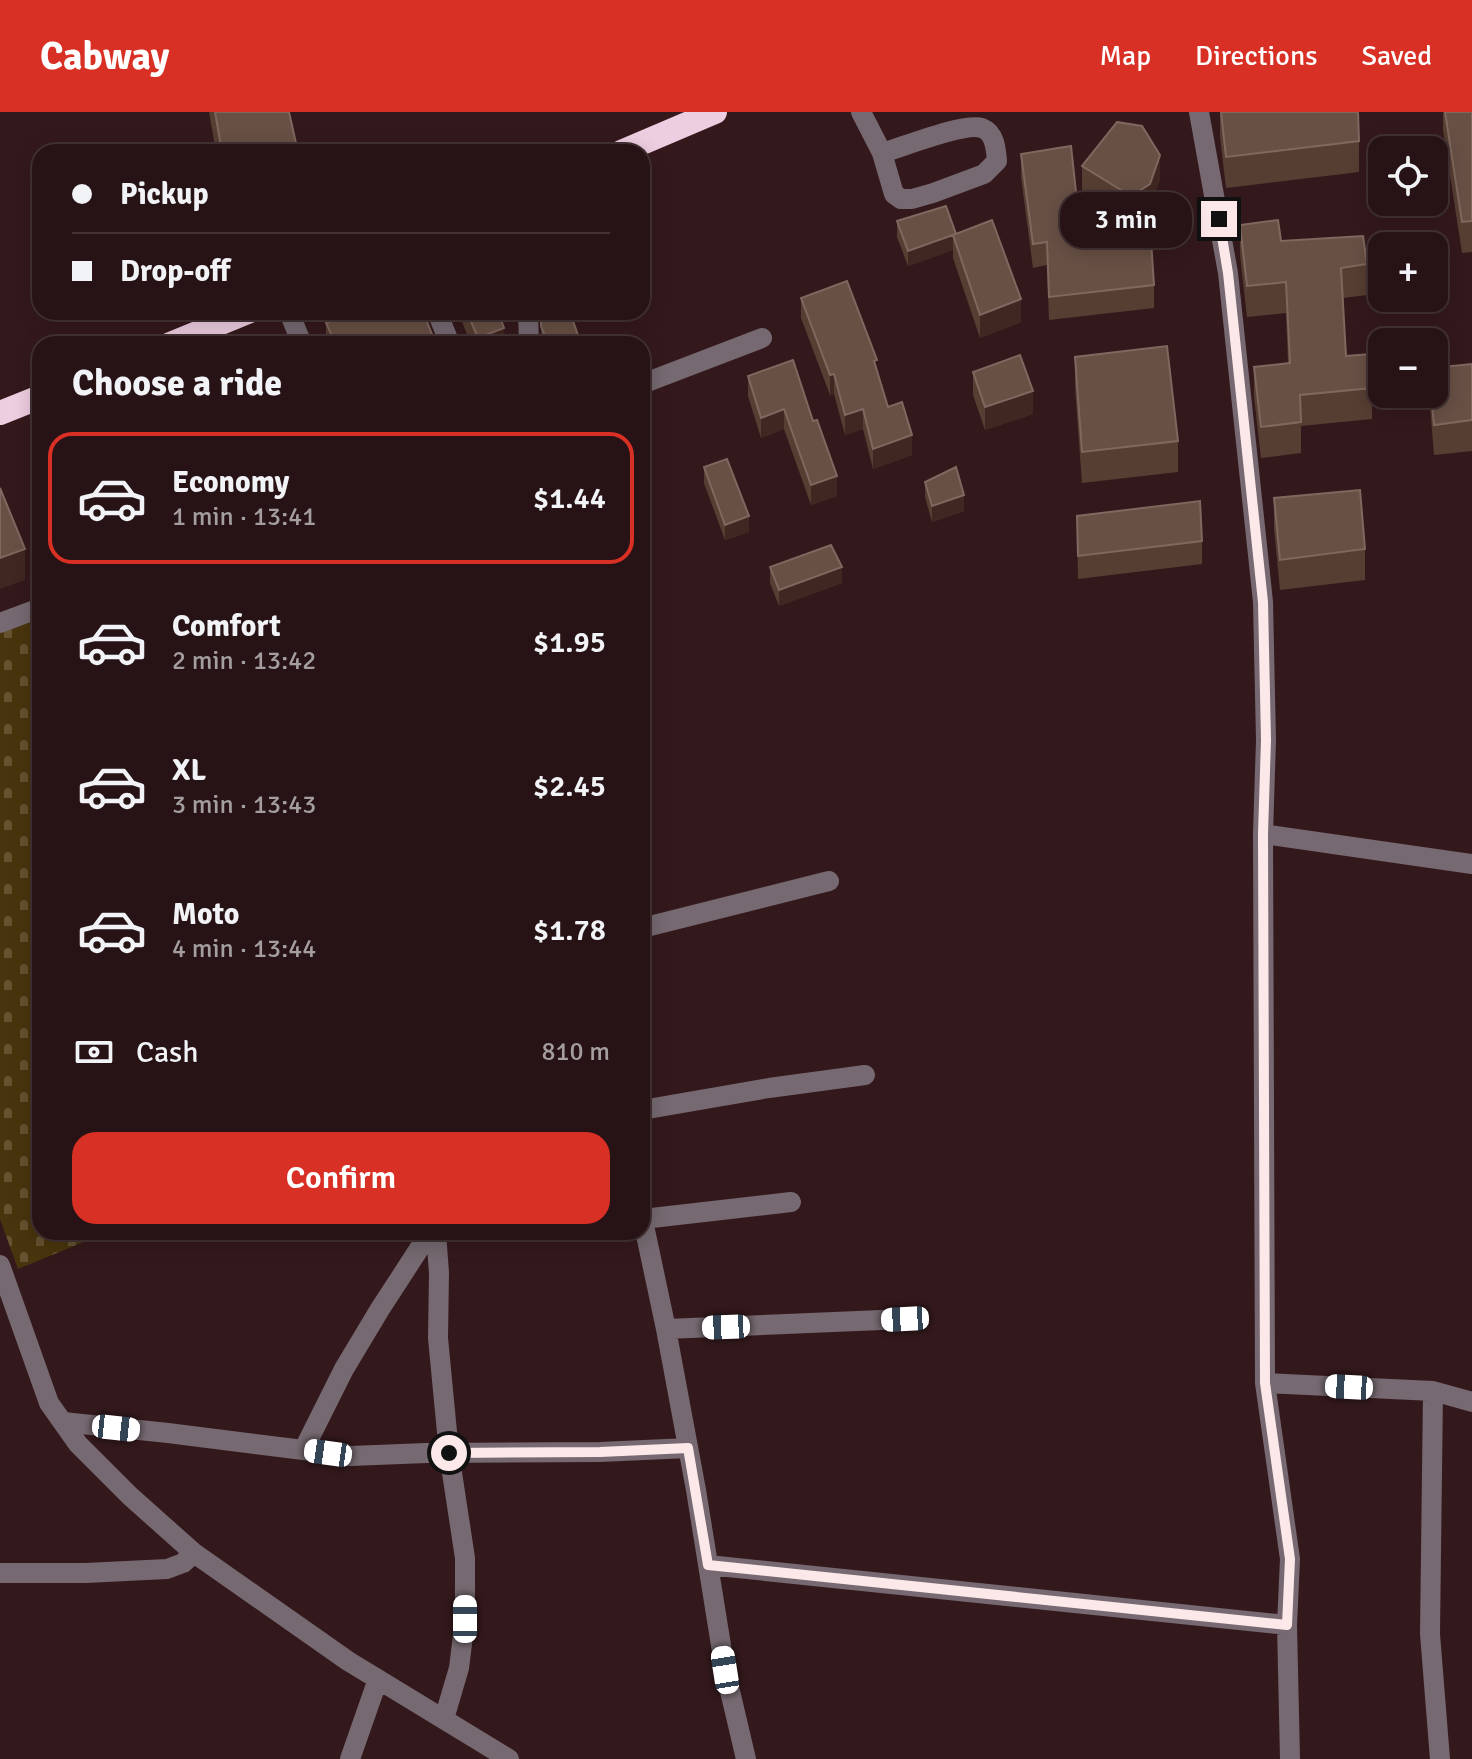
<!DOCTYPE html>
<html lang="en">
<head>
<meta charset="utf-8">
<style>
  :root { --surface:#271315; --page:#332022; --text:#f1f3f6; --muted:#a49ea0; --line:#433234; --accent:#d93025 }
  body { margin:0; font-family:Signika,sans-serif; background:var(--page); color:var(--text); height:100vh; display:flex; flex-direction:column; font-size:30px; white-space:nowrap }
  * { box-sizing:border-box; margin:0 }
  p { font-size:26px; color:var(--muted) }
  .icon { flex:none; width:44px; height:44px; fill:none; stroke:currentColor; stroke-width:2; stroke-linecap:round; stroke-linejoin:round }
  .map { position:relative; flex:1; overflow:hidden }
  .side { position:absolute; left:32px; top:224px; width:618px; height:904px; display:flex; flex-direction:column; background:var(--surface); border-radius:24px; box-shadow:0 4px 20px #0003,0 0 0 2px var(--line) }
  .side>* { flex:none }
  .hud { position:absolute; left:32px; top:32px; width:618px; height:176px; border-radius:24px; box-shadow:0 4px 20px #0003,0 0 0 2px var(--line); display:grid; align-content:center; height:176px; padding:0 40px; background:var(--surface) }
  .fabs { position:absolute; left:1368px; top:24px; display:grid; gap:16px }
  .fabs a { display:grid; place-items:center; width:80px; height:80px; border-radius:16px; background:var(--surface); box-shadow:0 4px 20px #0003,0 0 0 2px var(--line); font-size:40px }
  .end { position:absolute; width:36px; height:36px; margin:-18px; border:10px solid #fce8e9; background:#111; box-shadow:0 0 0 4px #111 }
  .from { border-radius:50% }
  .bubble { position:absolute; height:56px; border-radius:24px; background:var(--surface); box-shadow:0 4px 20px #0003,0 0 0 2px var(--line); font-size:26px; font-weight:600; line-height:56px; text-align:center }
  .car { position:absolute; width:24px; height:48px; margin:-24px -12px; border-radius:10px; box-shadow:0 0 6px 2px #0007; background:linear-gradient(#fff 24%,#345 0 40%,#fff 0 76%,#345 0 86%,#fff 0) }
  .hud b { display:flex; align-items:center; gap:28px; height:76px; font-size:30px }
  .hud b+b { border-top:2px solid var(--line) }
  .hud i { width:20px; height:20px; background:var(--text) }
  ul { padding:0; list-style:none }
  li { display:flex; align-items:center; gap:24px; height:132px; margin:0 16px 12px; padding:0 24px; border:4px solid transparent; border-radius:24px }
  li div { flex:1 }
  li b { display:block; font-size:30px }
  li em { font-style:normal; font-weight:600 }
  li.selected { border-color:var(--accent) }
  li>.icon { width:72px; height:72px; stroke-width:1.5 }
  h2 { padding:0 40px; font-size:36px; line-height:96px }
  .pay { display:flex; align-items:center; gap:20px; height:88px; padding:0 40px; font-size:30px }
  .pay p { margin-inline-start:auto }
  .action { display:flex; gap:16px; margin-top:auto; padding:16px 40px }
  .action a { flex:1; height:92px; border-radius:24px; background:var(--accent); color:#fff; font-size:32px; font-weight:600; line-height:92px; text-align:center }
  header { display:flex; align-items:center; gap:48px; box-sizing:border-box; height:112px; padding:0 40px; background:var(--accent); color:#fff }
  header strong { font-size:38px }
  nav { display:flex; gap:44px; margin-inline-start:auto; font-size:28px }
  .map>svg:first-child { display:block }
  .cemetery { fill:url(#cemetery-stones) }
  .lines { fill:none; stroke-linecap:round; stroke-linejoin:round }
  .minor { stroke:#766971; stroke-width:20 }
  .highway { stroke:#edcde0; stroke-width:24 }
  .wall { fill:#563e32 }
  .shaded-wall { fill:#412721 }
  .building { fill:#685045; stroke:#7f685f; stroke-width:2 }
  .route { stroke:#fce8e9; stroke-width:10 }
</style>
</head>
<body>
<header>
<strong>Cabway</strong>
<nav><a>Map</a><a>Directions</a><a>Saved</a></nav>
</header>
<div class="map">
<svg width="1472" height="1647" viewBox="0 0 1472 1647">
  <defs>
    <pattern id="cemetery-stones" width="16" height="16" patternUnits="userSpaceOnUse" patternTransform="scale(2)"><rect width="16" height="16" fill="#49350d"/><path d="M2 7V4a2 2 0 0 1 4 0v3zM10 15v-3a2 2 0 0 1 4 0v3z" fill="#645230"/></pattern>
  </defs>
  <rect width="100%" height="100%" fill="#34191c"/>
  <path class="cemetery" d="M 40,502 L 40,1120 L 108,1120 L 18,1157 L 0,1107 L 0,518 Z"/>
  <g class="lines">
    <path class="minor" d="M 861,0 L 882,41 L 894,82 L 901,87 L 912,87 L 933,81 L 984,62 L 997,49 C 996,37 995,21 982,16 C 964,10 903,35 882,41
      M 1199,0 L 1228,161 L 1263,490 L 1266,628 L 1263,722 L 1265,1271 L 1290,1447 L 1287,1513 L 1290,1647
      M 289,200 L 302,232
      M 437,200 L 450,232
      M 528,200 L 529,232
      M 642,272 L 762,226
      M 0,511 L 40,496
      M 1263,722 L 1472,752
      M 642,816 L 829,769
      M 642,998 L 769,976 L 865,963
      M 642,1104 L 666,1217 L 696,1378 L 725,1558 L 746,1647
      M 643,1107 L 791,1090
      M 436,1120 L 439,1161 L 438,1226 L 449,1341 L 465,1446 L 465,1507 L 459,1556 L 444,1607
      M 0,1153 L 49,1291 L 78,1332 L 130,1384 L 194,1441 L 348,1549 L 509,1647
      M 666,1217 L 905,1207
      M 1265,1271 L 1433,1279 L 1472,1290
      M 1433,1279 L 1430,1522 L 1440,1647
      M 63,1310 L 168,1321 L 351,1344 L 426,1341 L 600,1340 L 688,1336
      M 304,1337 L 344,1257 L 380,1197 L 430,1120
      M 708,1453 L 1287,1513
      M 0,1461 L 86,1461 L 167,1457 L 183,1451 L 194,1441
      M 350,1647 L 378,1567"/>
    <path class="highway" d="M 621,40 L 715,0
      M 170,232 L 248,200
      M 0,301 L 40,285"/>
  </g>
  <path class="wall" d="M 209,0 L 289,0 L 298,40 L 216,40 Z
    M 1220,0 L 1359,29 L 1359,60 L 1226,76 L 1220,25 Z
    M 1443,0 L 1472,0 L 1472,140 L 1462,141 L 1443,18 Z
    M 1021,42 L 1082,135 L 1154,173 L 1154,196 L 1049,208 L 1047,153 L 1033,156 L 1021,65 Z
    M 1082,54 L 1160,67 L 1150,95 L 1131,107 L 1082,78 Z
    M 897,109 L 956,122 L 1021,210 L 980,226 L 953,146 L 953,138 L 908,154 L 897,125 Z
    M 1240,113 L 1281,129 L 1367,152 L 1367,183 L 1343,186 L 1346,244 L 1372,276 L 1372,307 L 1301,314 L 1301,341 L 1261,346 L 1254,285 L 1254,255 L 1288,251 L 1286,201 L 1247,205 L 1240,143 Z
    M 801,186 L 877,259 L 888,295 L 912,343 L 873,357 L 863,317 L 845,323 L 834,282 L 830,283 L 801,206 Z
    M 458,200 L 498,200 L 504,232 L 471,232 Z
    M 541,200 L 581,232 L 541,232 Z
    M 326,211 L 436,232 L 326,232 Z
    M 1075,245 L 1178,329 L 1178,360 L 1082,371 L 1075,276 Z
    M 793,248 L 837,384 L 811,393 L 784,317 L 761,326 L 748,284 L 748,264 Z
    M 1472,252 L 1472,339 L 1434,343 L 1429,282 L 1434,282 Z
    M 973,260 L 1033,302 L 985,318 L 973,283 Z
    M 704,355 L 749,420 L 725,428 L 704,371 Z
    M 925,370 L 964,399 L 932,410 L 925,385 Z
    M 1274,386 L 1365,437 L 1365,468 L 1280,478 L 1274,417 Z
    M 1077,404 L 1202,429 L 1202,452 L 1078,467 Z
    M 770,455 L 842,471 L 779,494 L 770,471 Z"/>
  <path class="shaded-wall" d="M 1160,43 L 1160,67 L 1150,95 L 1131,107 L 1131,84 Z
    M 956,122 L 953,123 L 953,138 L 908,154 L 908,139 Z
    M 1021,187 L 1021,210 L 980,226 L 980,203 Z
    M 504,216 L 504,232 L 478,232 L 478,226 Z
    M 834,262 L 834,282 L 830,283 L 830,263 Z
    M 1033,279 L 1033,302 L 985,318 L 985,295 Z
    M 784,297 L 784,317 L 761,326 L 761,306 Z
    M 863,297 L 863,317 L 845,323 L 845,303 Z
    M 912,323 L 912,343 L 873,357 L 873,337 Z
    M 837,364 L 837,384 L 811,393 L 811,373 Z
    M 964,383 L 964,399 L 932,410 L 932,394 Z
    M 749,404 L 749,420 L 725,428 L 725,413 Z
    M 25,437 L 25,468 L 0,477 L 0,446 Z
    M 651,453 L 651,476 L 642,479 L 642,456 Z
    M 842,455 L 842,471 L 779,494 L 779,478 Z"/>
  <path class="building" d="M 215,0 L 289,0 L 298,40 L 222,40 Z
    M 1221,0 L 1358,0 L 1359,29 L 1226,45 Z
    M 1445,0 L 1472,0 L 1472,109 L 1462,110 Z
    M 1117,10 L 1142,14 L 1160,43 L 1150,72 L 1131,84 L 1082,54 Z
    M 1071,34 L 1082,135 L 1151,128 L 1154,173 L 1049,185 L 1047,130 L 1033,132 L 1021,42 Z
    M 946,94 L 956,122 L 908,139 L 897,109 Z
    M 992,108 L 1021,187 L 980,203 L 953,123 Z
    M 1278,108 L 1281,129 L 1363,124 L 1367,152 L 1341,156 L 1346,244 L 1370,242 L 1372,276 L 1300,283 L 1301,310 L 1261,315 L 1254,255 L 1290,251 L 1286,170 L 1247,174 L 1240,113 Z
    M 847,169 L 877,248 L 874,249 L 888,295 L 902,290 L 912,323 L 873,337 L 863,297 L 845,303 L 834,262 L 830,263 L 801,186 Z
    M 353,200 L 423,200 L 436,232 L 336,232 L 326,211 Z
    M 467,200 L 498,200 L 504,216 L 478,226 Z
    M 541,200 L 570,200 L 581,232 L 548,232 L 541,214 Z
    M 1167,234 L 1178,329 L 1082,340 L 1075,245 Z
    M 1020,243 L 1033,279 L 985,295 L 973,260 Z
    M 793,248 L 813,309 L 817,308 L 837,364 L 811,373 L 784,297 L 761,306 L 748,264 Z
    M 1472,252 L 1472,308 L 1434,313 L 1431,282 L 1434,282 L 1434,256 Z
    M 727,347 L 749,404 L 725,413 L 704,355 Z
    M 956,355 L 964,383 L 932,394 L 925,370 Z
    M 0,376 L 25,437 L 0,446 Z
    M 1360,378 L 1365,437 L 1280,448 L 1274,386 Z
    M 1200,389 L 1202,429 L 1078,444 L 1077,404 Z
    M 642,431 L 651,453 L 642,456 Z
    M 831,433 L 842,455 L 779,478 L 770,455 Z"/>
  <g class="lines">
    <path class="route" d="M 449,1341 L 600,1340 L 688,1336 L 708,1453 L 1287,1513 L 1290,1447 L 1265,1271 L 1263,722 L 1266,628 L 1263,490 L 1228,161 L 1219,107"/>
  </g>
</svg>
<div class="fabs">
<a><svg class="icon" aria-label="locate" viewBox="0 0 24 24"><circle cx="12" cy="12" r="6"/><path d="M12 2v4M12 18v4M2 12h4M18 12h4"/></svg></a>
<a>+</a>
<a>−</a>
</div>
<i class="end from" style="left:449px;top:1341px"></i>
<i class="end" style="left:1219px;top:107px"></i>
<div class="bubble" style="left:1060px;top:80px;width:132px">3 min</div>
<i class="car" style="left:905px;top:1207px;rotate:267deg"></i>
<i class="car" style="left:726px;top:1215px;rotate:268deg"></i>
<i class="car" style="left:1349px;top:1275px;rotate:273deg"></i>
<i class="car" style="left:116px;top:1316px;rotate:96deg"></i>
<i class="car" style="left:328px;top:1341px;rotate:278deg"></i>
<i class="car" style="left:465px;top:1507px;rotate:0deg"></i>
<i class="car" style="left:725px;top:1558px;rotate:351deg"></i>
<div class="hud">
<b><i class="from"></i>Pickup</b>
<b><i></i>Drop-off</b>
</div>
<section class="side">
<h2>Choose a ride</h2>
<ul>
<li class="selected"><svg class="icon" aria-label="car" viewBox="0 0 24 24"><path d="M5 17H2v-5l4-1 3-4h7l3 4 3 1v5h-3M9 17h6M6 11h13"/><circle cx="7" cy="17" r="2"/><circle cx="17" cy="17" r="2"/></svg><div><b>Economy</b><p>1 min · 13:41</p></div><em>$1.44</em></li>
<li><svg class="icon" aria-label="car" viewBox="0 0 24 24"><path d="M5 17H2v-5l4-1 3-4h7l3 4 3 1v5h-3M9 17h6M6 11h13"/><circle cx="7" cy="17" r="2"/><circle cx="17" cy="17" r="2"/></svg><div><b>Comfort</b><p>2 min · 13:42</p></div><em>$1.95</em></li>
<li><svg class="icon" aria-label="car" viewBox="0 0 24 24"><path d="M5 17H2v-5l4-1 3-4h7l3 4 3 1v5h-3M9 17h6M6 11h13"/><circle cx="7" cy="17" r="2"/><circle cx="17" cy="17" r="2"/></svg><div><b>XL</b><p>3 min · 13:43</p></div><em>$2.45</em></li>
<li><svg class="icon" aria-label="car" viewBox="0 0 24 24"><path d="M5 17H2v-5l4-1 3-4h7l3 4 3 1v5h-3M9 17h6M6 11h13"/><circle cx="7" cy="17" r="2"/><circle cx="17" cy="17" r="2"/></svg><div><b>Moto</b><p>4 min · 13:44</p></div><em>$1.78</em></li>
</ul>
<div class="pay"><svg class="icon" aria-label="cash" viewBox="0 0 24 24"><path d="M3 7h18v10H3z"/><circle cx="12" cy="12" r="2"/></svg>Cash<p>810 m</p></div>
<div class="action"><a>Confirm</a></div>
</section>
</div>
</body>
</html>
